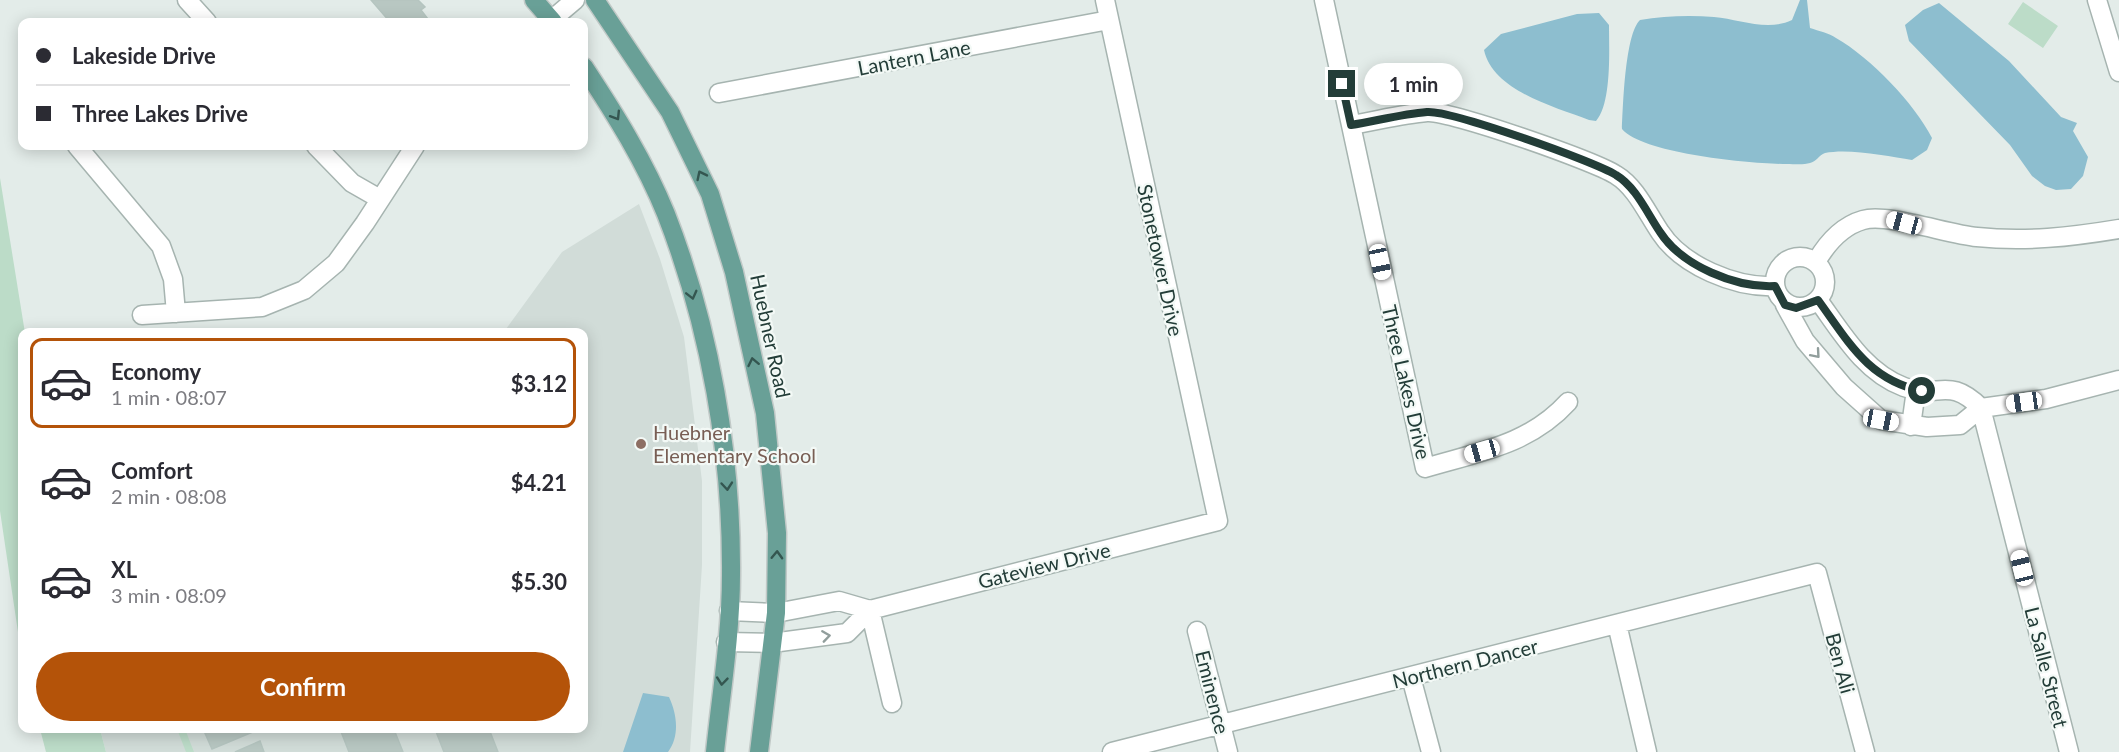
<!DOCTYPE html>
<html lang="en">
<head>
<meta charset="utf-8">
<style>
  :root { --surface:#fff; --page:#f7f7f7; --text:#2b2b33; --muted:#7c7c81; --line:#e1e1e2; --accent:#b45309 }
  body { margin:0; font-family:Lato,sans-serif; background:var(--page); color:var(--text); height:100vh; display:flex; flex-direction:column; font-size:22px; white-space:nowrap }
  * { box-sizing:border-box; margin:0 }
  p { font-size:20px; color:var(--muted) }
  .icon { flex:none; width:33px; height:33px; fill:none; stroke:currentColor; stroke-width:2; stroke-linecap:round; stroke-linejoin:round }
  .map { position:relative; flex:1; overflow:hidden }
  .details { position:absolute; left:18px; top:328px; width:570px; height:405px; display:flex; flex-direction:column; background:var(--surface); border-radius:12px; box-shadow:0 3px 15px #0003 }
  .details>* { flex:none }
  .banner { position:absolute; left:18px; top:18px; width:570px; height:132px; border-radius:12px; box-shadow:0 3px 15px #0003; display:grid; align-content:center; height:132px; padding:0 18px; background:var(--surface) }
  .end { position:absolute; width:27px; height:27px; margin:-14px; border:8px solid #233d38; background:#fff; box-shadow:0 0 0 3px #fff }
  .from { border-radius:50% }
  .bubble { position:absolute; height:42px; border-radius:21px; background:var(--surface); box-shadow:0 3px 15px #0003; font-size:20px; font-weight:700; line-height:42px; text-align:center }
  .car { position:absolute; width:18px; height:36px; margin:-18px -9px; border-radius:8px; box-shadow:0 0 4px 2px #0007; background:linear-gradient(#fff 24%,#345 0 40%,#fff 0 76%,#345 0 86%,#fff 0) }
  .banner b { display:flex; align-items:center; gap:21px; height:57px; font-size:22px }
  .banner b+b { border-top:2px solid var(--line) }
  .banner i { width:15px; height:15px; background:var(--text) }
  ul { padding:10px 0 0; list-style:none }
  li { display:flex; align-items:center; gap:18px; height:90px; margin:0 12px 9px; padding:0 6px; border:3px solid transparent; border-radius:12px }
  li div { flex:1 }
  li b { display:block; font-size:22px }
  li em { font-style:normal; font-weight:700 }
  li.selected { border-color:var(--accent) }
  li>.icon { width:54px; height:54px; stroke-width:1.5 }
  .action { display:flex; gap:12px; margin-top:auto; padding:12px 18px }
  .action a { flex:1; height:69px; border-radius:36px; background:var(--accent); color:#fff; font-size:24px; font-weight:700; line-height:69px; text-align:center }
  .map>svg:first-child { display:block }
  .built { fill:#d1dcd8 }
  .green { fill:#bcdcc8 }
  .water { fill:#8dbecf }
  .building { fill:#b8c7c2; stroke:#b5c5c0; stroke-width:1.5 }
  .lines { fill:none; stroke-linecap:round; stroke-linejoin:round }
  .minor-casing { stroke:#a6b4b0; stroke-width:21 }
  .major-casing { stroke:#c1c9c7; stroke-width:21 }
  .minor { stroke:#fff; stroke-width:18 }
  .major { stroke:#69a097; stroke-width:18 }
  .oneway { stroke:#345650 }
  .oneway2 { stroke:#919e9c }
  .route { stroke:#233d38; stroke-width:8 }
  .education-dot { fill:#8d6e63; stroke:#f3f9f6; stroke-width:2 }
  .labels { text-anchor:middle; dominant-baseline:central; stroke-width:4.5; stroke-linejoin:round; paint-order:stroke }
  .street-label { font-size:20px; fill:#233d38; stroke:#f3f9f6 }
  .education-label { font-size:20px; fill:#785e54; stroke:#f3f9f6; text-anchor:start }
</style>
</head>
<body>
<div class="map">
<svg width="2119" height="752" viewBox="0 0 2119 752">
  <rect width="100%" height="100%" fill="#e3ece9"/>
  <path class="built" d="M 639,204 L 660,259 L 684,337 L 702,481 L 702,565 L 690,752 L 106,752 L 100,729 L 584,729 L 584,333 L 498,333 L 506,329 L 562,252 Z"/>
  <path class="green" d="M 2023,2 L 2058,26 L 2043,48 L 2008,24 Z
    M 0,178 L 25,333 L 22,333 L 22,659 L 0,511 Z
    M 40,729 L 100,729 L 106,752 L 46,752 Z
    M 177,729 L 185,729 L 194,752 L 186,752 Z"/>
  <path class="water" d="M 1800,0 L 1807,0 L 1810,28 C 1819,31 1829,33 1836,38 C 1871,58 1914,103 1932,138 L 1927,150 L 1912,160 C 1889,156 1848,148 1825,153 C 1819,155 1816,162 1810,163 C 1804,165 1794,164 1787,164 C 1753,164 1643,154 1622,129 C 1623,107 1625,34 1640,20 C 1663,16 1690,15 1714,17 C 1739,19 1767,32 1792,20 Z
    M 1939,3 L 2009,61 L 2061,117 L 2077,123 L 2073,131 L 2088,157 L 2083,176 L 2071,189 L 2056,190 L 2045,186 L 2032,176 L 2010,145 L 1909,41 L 1905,25 L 1923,10 Z
    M 1599,13 L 1609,25 C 1609,49 1612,103 1596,121 L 1589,120 C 1555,107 1493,91 1484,50 L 1501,34 L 1577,14 Z
    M 643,693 L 669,697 C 677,714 680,736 668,752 L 623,752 Z"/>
  <path class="building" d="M 371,0 L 418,0 L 425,7 L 421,10 L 428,19 L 424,22 L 390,22 Z
    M 210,729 L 254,729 L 255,731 L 212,749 L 204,731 Z
    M 340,729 L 403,729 L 395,732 L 403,752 L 349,752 Z
    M 435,729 L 489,729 L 498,752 L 444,752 Z
    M 260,741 L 264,752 L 235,752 Z"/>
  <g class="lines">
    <g class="minor-casing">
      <path id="minor" d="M 187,0 L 207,22
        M 1324,0 L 1425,468 C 1478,452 1529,445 1568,402
        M 2097,0 L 2119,72
        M 549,22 L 575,0
        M 719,93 L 1109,20
        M 1351,125 C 1376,121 1402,114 1427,112 C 1449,110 1594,161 1616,175 C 1636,187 1647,213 1660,232 C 1682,266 1736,288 1775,286
        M 77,146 L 161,246 L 173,279 L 176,313
        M 316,146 L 352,183 L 380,199
        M1775 282a25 25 0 1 1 50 0a25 25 0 1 1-50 0Z
        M 1816,262 C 1827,243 1842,226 1863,220 C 1887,213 1947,234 1977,237 C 2025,242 2071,237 2119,229
        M 1818,300 C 1842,333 1864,372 1904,387 C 1939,400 1948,375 1981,408
        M 1785,305 L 1805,341 L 1844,387 L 1881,420 L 1927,427 L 1960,425 L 1981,408
        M 142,315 L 262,307 L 304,290 L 336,263 L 365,223 L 415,146
        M 1981,408 L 2069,752
        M 1981,408 L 2046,399 L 2119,380
        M 1911,426 L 1916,390
        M 870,610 L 892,703
        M 729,611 L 776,613 L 839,601 L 870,610
        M 1617,624 L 1647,752
        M 1197,631 L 1228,752
        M 726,642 L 772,643 L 847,633 L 870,610 L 1218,521 L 1105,0
        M 1411,677 L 1431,752
        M 1112,752 L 1817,573 L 1865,752"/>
    </g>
    <g class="major-casing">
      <path id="major" d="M 534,0 L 553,22
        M 595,0 L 670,112 L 710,194 L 734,272 L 765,413 L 777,533 L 776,613 L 759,752
        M 584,67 C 615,114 645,162 666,214 C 710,327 732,454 731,575 C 731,634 721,694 715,752"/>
    </g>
    <use href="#minor" class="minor"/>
    <use href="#major" class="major"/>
  </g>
  <defs><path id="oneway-chevron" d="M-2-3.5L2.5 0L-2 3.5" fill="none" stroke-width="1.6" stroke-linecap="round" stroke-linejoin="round" transform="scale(1.5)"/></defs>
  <g class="oneway">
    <use href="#oneway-chevron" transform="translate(616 116) rotate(58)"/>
    <use href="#oneway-chevron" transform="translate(701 175) rotate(-116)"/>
    <use href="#oneway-chevron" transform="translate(692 295) rotate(76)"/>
    <use href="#oneway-chevron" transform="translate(753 362) rotate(-102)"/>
    <use href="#oneway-chevron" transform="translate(727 486) rotate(85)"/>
    <use href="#oneway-chevron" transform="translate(777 555) rotate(-88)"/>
    <use href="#oneway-chevron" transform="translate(722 681) rotate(96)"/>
  </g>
  <g class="oneway2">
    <use href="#oneway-chevron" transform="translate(1816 354) rotate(49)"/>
    <use href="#oneway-chevron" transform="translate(826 636) rotate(-8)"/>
  </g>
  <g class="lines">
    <path class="route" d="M 1342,84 L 1351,125 C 1376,121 1402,114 1427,112 C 1450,110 1594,161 1616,175 C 1636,187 1647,213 1660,232 C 1682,266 1736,288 1775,286 L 1785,305 L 1796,308 L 1818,300 C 1848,341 1868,380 1922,391"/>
  </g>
  <circle class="education-dot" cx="641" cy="444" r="6"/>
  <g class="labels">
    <g class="street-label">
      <text transform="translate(914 57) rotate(-11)">Lantern Lane</text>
      <text transform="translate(1161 260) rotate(78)">Stonetower Drive</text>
      <text transform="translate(771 336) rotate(78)">Huebner Road</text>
      <text transform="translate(1407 382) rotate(77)">Three Lakes Drive</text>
      <text transform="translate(1044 565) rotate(-14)">Gateview Drive</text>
      <text transform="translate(1465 663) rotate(-14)">Northern Dancer</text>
      <text transform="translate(1841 663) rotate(75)">Ben Ali</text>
      <text transform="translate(2047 667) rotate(76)">La Salle Street</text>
      <text transform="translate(1213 692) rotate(76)">Eminence</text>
    </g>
    <g class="education-label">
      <text x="653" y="432">Huebner<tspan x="653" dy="23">Elementary School</tspan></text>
    </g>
  </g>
</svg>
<i class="end from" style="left:1922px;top:391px"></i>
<i class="end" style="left:1342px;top:84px"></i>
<div class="bubble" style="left:1364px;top:63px;width:99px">1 min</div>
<i class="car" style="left:1904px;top:223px;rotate:285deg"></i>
<i class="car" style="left:1380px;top:262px;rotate:168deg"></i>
<i class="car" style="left:2024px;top:402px;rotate:262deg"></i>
<i class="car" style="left:1881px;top:420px;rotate:101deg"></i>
<i class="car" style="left:1482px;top:451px;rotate:254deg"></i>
<i class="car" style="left:2022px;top:568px;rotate:346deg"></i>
<div class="banner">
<b><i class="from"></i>Lakeside Drive</b>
<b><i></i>Three Lakes Drive</b>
</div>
<section class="details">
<ul>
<li class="selected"><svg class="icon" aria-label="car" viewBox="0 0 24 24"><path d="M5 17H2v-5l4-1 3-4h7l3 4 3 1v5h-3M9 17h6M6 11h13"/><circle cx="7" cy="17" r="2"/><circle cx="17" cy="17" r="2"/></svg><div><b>Economy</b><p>1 min · 08:07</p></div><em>$3.12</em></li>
<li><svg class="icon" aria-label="car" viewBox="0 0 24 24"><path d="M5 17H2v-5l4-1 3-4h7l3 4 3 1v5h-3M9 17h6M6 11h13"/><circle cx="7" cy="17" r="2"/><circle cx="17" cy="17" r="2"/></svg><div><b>Comfort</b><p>2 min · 08:08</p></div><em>$4.21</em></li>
<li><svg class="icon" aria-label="car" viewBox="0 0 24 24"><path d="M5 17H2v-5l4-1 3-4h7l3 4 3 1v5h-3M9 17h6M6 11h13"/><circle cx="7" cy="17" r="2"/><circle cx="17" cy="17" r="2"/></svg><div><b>XL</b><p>3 min · 08:09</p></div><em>$5.30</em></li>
</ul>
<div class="action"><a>Confirm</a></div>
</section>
</div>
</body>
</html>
